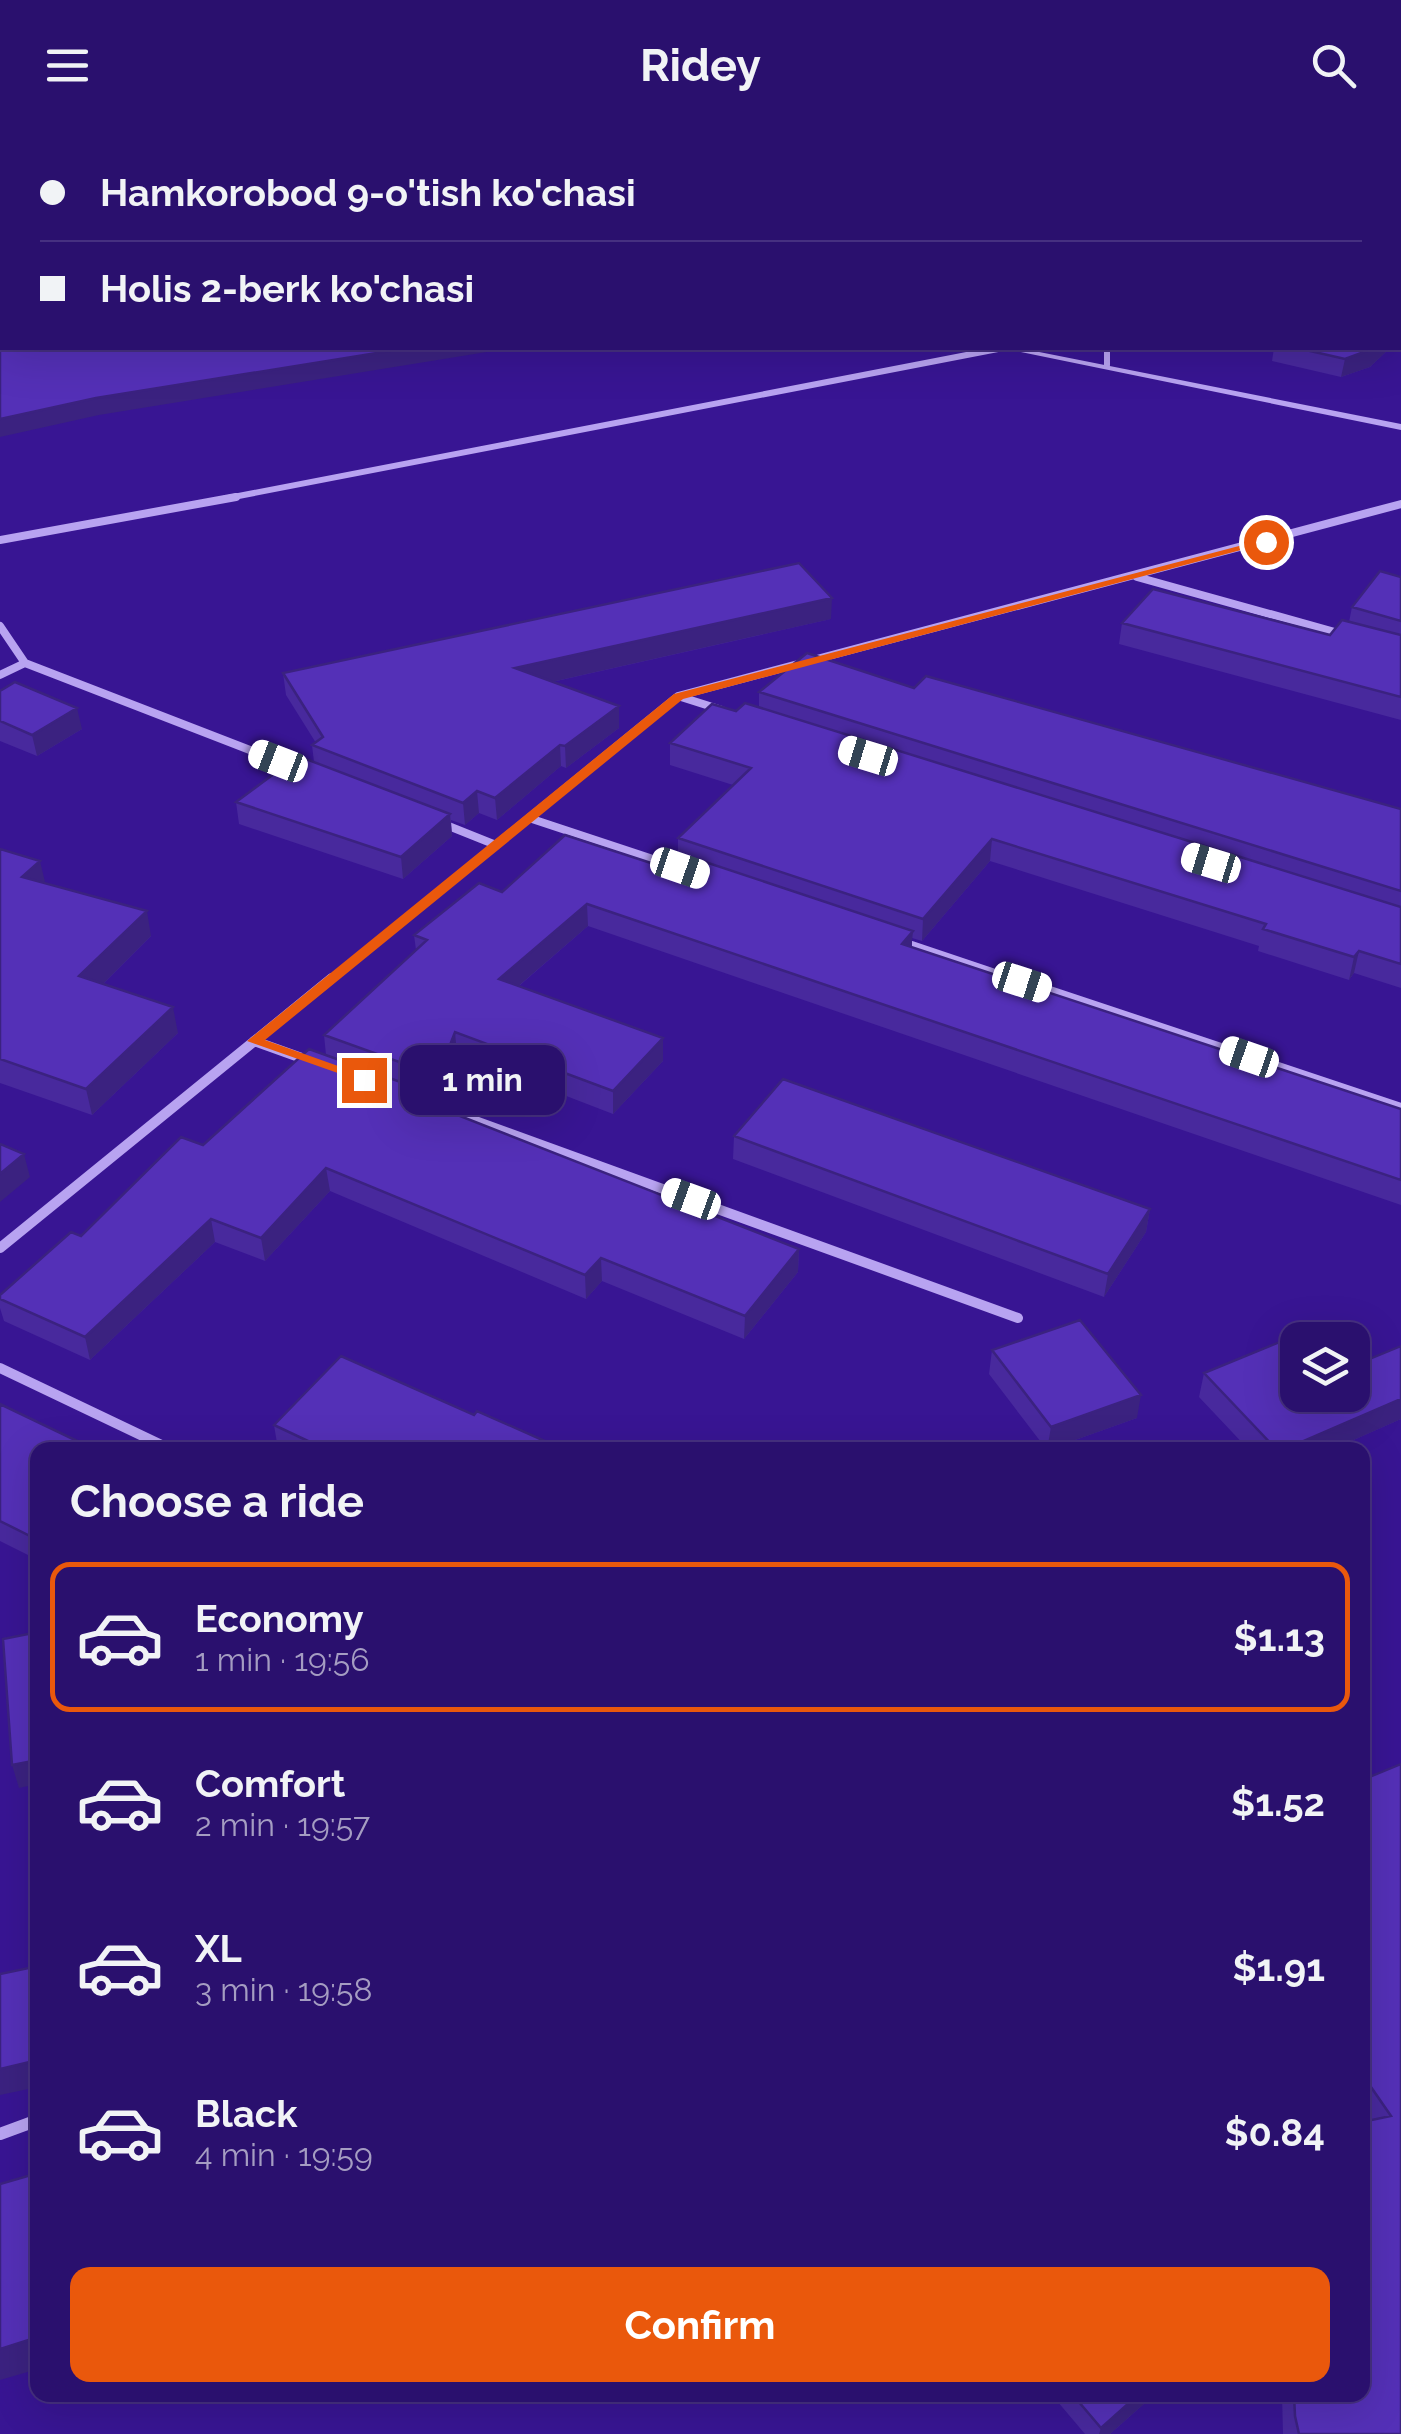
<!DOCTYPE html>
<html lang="en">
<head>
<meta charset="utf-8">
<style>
  :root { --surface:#2a106e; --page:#361e76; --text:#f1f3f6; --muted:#a59dc2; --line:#463081; --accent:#ea580c }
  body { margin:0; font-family:Raleway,sans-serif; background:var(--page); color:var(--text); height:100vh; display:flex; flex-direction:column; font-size:38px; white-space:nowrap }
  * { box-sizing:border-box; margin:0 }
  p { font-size:32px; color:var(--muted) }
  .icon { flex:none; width:55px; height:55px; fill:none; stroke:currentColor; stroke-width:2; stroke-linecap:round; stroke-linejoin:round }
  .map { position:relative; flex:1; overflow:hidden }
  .sheet { position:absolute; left:30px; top:1312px; width:1340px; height:960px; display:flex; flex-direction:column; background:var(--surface); border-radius:20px; box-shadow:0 10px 40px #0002,0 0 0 2px var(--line) }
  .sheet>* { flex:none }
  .guide { position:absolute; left:0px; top:0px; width:1402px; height:220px; box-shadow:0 10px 40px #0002,0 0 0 2px var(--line); display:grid; align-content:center; height:220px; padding:0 40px; background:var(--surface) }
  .tools { position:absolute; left:1280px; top:1192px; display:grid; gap:20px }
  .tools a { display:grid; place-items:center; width:90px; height:90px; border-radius:20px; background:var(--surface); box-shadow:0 10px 40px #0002,0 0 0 2px var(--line); font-size:50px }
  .end { position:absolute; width:45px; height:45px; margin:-22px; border:12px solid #ea580c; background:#fff; box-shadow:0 0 0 5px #fff }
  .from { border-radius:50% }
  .bubble { position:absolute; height:70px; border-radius:20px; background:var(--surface); box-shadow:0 10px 40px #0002,0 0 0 2px var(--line); font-size:32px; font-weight:700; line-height:70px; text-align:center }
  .car { position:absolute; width:30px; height:60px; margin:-30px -15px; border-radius:12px; box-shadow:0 0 8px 2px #0007; background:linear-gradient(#fff 24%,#345 0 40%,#fff 0 76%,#345 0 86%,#fff 0) }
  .guide b { display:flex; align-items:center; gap:35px; height:95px; font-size:38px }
  .guide b+b { border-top:2px solid var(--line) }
  .guide i { width:25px; height:25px; background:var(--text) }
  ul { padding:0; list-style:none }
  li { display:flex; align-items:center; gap:30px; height:150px; margin:0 20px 15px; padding:0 20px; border:5px solid transparent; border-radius:20px }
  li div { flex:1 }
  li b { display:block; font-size:38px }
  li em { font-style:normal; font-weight:700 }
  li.active { border-color:var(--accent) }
  li>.icon { width:90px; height:90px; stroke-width:1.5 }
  h2 { padding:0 40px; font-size:45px; line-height:120px }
  .cta { display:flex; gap:20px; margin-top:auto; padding:20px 40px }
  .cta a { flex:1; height:115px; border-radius:20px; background:var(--accent); color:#fff; font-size:40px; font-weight:700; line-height:115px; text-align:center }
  header { display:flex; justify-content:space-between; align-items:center; height:130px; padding:0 40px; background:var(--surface); font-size:45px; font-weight:700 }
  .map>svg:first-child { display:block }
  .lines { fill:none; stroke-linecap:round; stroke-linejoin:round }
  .minor-far3 { stroke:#b8a3f1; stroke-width:6 }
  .minor-far2 { stroke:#b8a3f1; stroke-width:8 }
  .minor-far1 { stroke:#b8a3f1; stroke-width:10 }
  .minor { stroke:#b8a3f1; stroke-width:12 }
  .tertiary { fill:#b8a3f1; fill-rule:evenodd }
  .wall { fill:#48299d }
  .shaded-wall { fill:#3b2280 }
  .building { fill:#5430b7; stroke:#3b2280; stroke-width:2.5 }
  .route { fill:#ea580c }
</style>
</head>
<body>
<header><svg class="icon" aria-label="menu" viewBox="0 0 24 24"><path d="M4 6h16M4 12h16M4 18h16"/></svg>Ridey<svg class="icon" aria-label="search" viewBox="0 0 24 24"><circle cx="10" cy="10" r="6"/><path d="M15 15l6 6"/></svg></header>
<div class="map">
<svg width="1401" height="2304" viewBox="0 0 1401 2304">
  <rect width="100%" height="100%" fill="#381593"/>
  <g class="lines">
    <path class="minor-far3" d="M 1107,218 L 1107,235
      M 223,369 L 1003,218"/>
    <path class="minor-far2" d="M 0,410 L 236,367
      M 1137,447 L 1342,504
      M 0,496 L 25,533 L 0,545
      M 25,533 L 299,639
      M 681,567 L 722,580
      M 529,688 L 665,733
      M 441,693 L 496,715
      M 900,811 L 1019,851
      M 329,851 L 678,566 L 1401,374"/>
    <path class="minor-far1" d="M 1011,848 L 1401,978
      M 254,911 L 310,931
      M 420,971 L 1018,1188
      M 0,1118 L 332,848
      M 0,1238 L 172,1320"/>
    <path class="minor" d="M 0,2004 L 38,1990"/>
    <path class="tertiary" d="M 1001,218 L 1019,218 L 1401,294 L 1401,300 Z"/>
  </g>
  <path class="wall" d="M 0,0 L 1006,0 L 1002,2 L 2,2 L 2,153 L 0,152 Z
    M 1265,0 L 1311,0 L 1303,2 L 1272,2 Z
    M 1274,218 L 1390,218 L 1370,237 L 1341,247 L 1272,231 Z
    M 1401,447 L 1401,590 L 1119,514 L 1122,493 L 1330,505 L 1349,492 L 1352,477 Z
    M 831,489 L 552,552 L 619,576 L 619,598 L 566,638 L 561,636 L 497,690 L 479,683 L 465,695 L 451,690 L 452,706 L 403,749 L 239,694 L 236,672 L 314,632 L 312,615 L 316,613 L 286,565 L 283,543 Z
    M 914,558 L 1401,679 L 1401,858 L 1354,843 L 1349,850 L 1258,821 L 1259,816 L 990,731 L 922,811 L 912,808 L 912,817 L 1401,979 L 1401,1075 L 588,796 L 519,856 L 663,931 L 613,984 L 457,924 L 440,969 L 432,966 L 433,976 L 799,1119 L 798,1142 L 744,1209 L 602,1151 L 586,1169 L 330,1061 L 265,1131 L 215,1112 L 90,1230 L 4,1191 L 0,1178 L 0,1165 L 326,925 L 324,905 L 416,820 L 414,805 L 502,762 L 651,733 L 678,723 L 678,708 L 733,655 L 670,635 L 670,613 L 736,581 L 759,578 L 759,562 Z
    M 0,561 L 82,599 L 37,626 L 0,611 Z
    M 0,719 L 45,753 L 151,806 L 103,854 L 178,903 L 92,985 L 0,953 Z
    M 734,1006 L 1150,1079 L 1146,1102 L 1104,1167 L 733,1029 Z
    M 992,1220 L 1137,1288 L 1047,1320 L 989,1244 Z
    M 1204,1243 L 1401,1289 L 1331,1320 L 1249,1320 L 1199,1267 Z
    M 0,1274 L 38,1320 L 38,1430 L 0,1411 Z
    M 474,1285 L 565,1320 L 281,1320 L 278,1319 L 274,1295 Z
    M 1401,1634 L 1401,2304 L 1283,2304 L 1282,2265 L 1362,2265 L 1362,1650 Z
    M 1052,2265 L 1154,2265 L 1110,2304 L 1085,2304 Z"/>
  <path class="shaded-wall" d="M 986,0 L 1006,0 L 1002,2 L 983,2 Z
    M 1287,0 L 1311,0 L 1303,2 L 1286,2 Z
    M 408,218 L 512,218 L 99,285 L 0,307 L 0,289 L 96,268 Z
    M 1375,218 L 1390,218 L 1370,237 L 1341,247 L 1345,229 Z
    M 832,468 L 831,489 L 516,560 L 515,538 Z
    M 619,576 L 619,598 L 566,638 L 565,616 Z
    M 77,578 L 82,599 L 37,626 L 32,605 Z
    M 560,615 L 561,636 L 497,690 L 495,668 Z
    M 477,661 L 479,683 L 465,695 L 463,673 Z
    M 450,684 L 452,706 L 403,749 L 401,727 Z
    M 992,709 L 990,731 L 922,811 L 923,789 Z
    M 40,731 L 46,756 L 22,747 Z
    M 587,774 L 588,796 L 501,871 L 499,849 Z
    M 147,781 L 151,806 L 85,872 L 79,846 Z
    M 913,801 L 911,823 L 902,814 Z
    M 1359,821 L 1354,843 L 1349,850 L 1354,827 Z
    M 173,877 L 178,903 L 92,985 L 86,959 Z
    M 455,902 L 457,924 L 440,969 L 438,946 Z
    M 663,908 L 663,931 L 613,984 L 613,961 Z
    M 24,1024 L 30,1047 L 0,1072 L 0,1044 Z
    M 326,1038 L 330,1061 L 265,1131 L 261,1108 Z
    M 1150,1079 L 1146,1102 L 1104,1167 L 1108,1144 Z
    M 211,1089 L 215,1112 L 90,1230 L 85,1207 Z
    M 799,1119 L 798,1142 L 744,1209 L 745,1186 Z
    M 601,1128 L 602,1151 L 586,1169 L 585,1145 Z
    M 1141,1265 L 1137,1288 L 1047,1320 L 1051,1297 Z
    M 1401,1269 L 1401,1289 L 1331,1320 L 1283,1320 Z
    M 38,1630 L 38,1654 L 19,1658 L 12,1635 Z
    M 38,1930 L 38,1957 L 0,1965 L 0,1939 Z
    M 38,2207 L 38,2239 L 0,2250 L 0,2219 Z
    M 1138,2265 L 1154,2265 L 1110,2304 L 1099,2304 L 1101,2298 Z"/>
  <path class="building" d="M 0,0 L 239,0 L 234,2 L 2,2 L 2,138 L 0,137 Z
    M 266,0 L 986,0 L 983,2 L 278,2 Z
    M 1400,125 L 1401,125 L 1400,193 Z
    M 2,163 L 2,218 L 408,218 L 96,268 L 0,289 L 0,164 Z
    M 1297,218 L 1375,218 L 1345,229 Z
    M 799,433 L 832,468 L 515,538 L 619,576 L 565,616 L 560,615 L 495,668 L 477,661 L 463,673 L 312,615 L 323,607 L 283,543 Z
    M 1380,441 L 1401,447 L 1401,491 L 1352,477 Z
    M 1153,459 L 1330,505 L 1342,490 L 1401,505 L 1401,567 L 1122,493 Z
    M 807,523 L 914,558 L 926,546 L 1401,679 L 1401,761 L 759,562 Z
    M 15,552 L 77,578 L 32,605 L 0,591 L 0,561 Z
    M 745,573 L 1401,777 L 1401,834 L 1359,821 L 1354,827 L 1263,799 L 1266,794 L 992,709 L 923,789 L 678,708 L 751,638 L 670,613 L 712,574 L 736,581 Z
    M 298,626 L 450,684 L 401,727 L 236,672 Z
    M 565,705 L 651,733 L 666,719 L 913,801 L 902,814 L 1401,979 L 1401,1050 L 587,774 L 499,849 L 663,908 L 613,961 L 455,902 L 438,946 L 324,905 L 427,810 L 414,805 L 479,753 L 502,762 Z
    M 0,719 L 40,731 L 22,747 L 147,781 L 79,846 L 173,877 L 86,959 L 0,929 Z
    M 309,919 L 431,963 L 427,973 L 799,1119 L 745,1186 L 601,1128 L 585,1145 L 326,1038 L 261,1108 L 211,1089 L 85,1207 L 0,1169 L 0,1165 L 71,1102 L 81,1106 L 181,1007 L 203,1015 Z
    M 783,949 L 1150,1079 L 1108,1144 L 734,1006 Z
    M 0,1014 L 24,1024 L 0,1044 Z
    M 1080,1190 L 1141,1265 L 1051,1297 L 992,1220 Z
    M 1314,1198 L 1326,1210 L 1298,1210 L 1298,1265 L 1352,1265 L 1352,1236 L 1401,1216 L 1401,1269 L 1283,1320 L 1277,1320 L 1204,1243 Z
    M 341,1226 L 474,1285 L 477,1281 L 565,1320 L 327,1320 L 274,1295 Z
    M 0,1274 L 96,1320 L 38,1320 L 38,1410 L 0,1391 Z
    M 38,1502 L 38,1630 L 12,1635 L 3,1509 Z
    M 1401,1634 L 1401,2304 L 1299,2304 L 1295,2286 L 1294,2265 L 1362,2265 L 1362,1992 L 1391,1986 L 1362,1944 L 1362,1650 Z
    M 38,1836 L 38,1930 L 0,1939 L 0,1844 Z
    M 38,2043 L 38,2207 L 0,2219 L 0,2054 Z
    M 1073,2265 L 1138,2265 L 1101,2298 Z"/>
  <path class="route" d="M 1262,410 L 1271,412 L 683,569 L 265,910 L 369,947 L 369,954 L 247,911 L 674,564 Z"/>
</svg>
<div class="tools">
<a><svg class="icon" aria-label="layers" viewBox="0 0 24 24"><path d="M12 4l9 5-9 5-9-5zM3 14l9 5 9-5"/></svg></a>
</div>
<i class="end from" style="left:1266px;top:412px"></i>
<i class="end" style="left:364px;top:950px"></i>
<div class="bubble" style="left:400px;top:915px;width:165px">1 min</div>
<i class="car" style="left:868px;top:626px;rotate:287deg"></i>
<i class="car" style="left:278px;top:631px;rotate:291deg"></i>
<i class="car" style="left:1211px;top:733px;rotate:287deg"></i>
<i class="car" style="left:680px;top:738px;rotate:109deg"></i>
<i class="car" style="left:1022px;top:852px;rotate:108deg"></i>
<i class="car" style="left:1249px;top:927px;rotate:289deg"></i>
<i class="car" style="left:691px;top:1069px;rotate:290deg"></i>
<div class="guide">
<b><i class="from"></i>Hamkorobod 9-o'tish ko'chasi</b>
<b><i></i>Holis 2-berk ko'chasi</b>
</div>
<section class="sheet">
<h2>Choose a ride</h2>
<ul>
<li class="active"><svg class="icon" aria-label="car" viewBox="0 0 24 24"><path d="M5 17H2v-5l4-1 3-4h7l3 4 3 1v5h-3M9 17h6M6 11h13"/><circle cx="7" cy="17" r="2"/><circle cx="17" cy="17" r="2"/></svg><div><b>Economy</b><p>1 min · 19:56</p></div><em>$1.13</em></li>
<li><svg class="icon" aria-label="car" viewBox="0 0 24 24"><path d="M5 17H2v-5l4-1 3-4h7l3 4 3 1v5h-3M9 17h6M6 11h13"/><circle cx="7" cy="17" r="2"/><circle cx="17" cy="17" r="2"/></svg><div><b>Comfort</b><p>2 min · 19:57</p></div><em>$1.52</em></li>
<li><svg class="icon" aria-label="car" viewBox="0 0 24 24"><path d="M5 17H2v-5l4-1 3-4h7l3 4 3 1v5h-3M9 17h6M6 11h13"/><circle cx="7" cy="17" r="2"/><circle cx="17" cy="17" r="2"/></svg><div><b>XL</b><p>3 min · 19:58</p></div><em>$1.91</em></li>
<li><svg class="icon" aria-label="car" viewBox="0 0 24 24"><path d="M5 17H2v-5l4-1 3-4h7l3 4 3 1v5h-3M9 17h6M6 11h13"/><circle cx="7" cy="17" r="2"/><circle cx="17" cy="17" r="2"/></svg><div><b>Black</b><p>4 min · 19:59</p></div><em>$0.84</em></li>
</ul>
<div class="cta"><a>Confirm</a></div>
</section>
</div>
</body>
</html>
